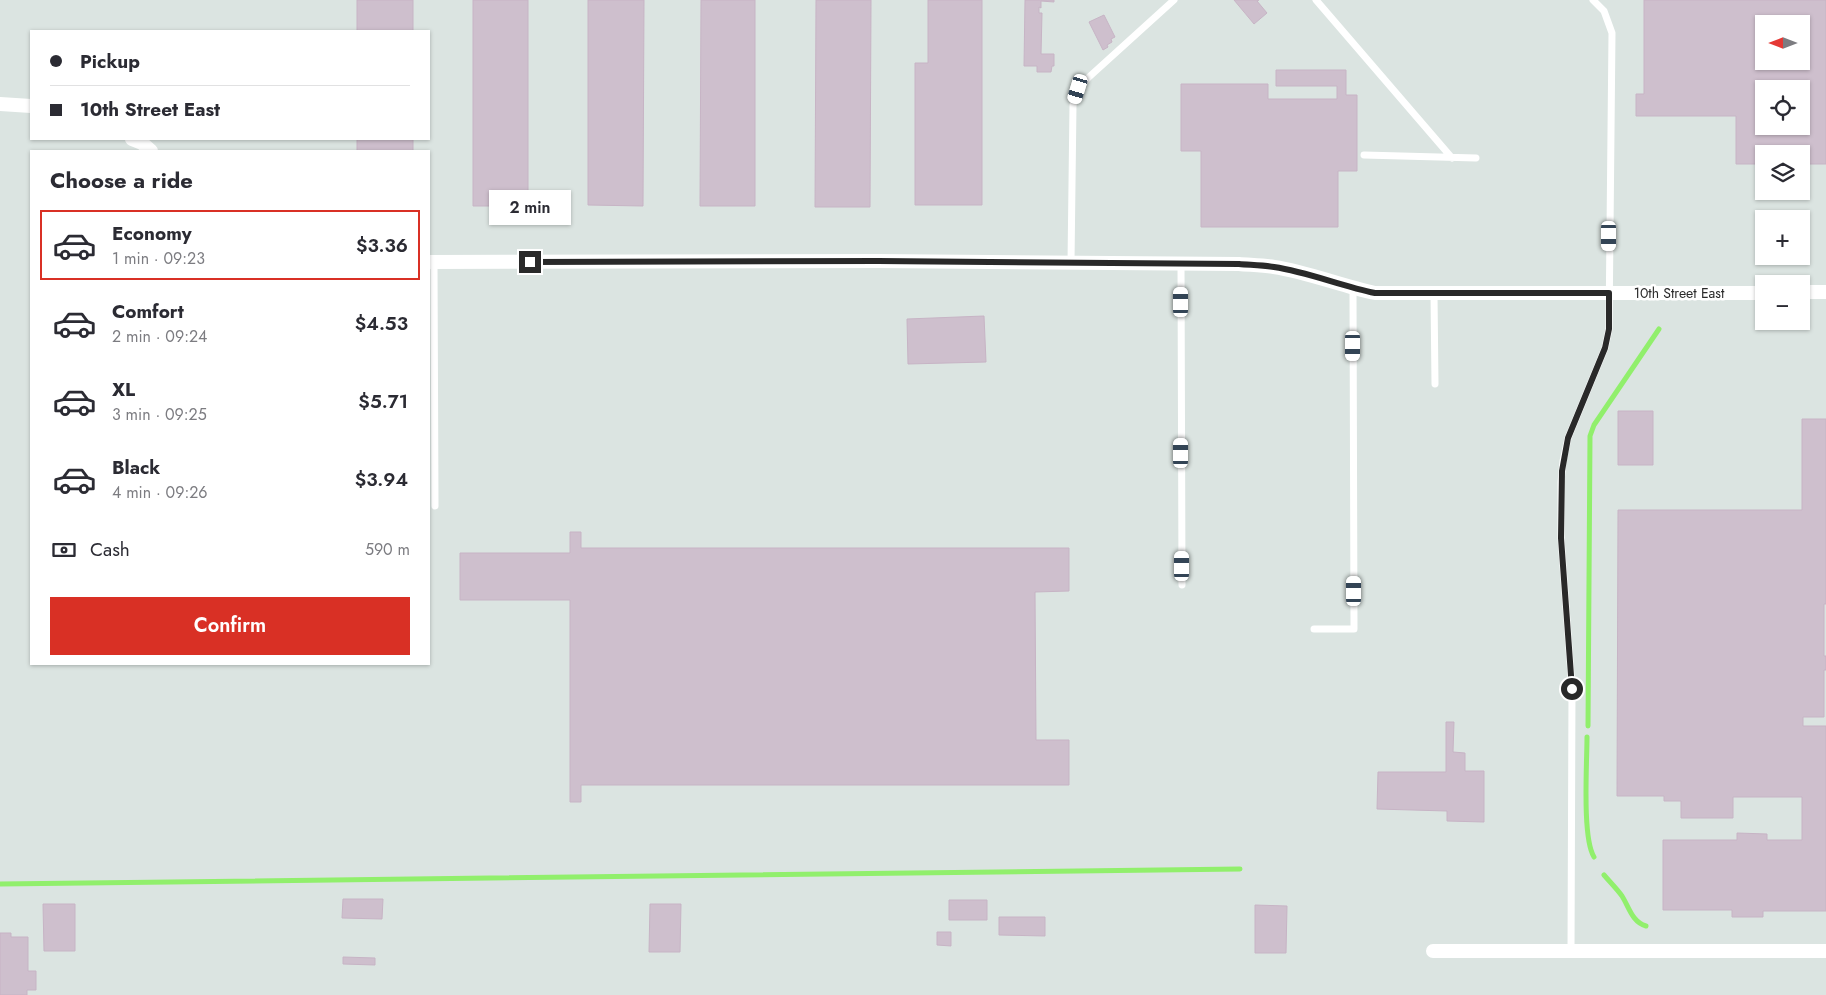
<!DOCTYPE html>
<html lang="en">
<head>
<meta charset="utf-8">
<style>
  :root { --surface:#fff; --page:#f2f2f3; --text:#2b2b33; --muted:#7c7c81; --line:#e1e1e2; --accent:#d93025 }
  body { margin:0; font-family:Jost,sans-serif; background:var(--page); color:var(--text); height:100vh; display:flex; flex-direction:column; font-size:19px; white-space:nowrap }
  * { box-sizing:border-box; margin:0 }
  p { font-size:16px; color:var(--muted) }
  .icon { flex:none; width:28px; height:28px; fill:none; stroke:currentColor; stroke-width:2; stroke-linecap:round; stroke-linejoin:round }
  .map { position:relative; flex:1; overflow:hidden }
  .sheet { position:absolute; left:30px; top:150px; width:400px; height:515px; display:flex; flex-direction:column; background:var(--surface); border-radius:0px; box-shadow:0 1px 4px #0004 }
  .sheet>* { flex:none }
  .guide { position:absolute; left:30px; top:30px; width:400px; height:110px; border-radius:0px; box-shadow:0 1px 4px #0004; display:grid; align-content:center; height:110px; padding:0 20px; background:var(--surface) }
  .needle { width:32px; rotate:270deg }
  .buttons { position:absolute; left:1755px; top:15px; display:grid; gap:10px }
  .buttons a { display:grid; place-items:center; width:55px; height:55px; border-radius:0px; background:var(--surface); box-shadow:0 1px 4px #0004; font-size:25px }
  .end { position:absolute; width:22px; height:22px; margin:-11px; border:6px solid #292929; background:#fff; box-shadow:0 0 0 2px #fff }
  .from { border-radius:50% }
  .bubble { position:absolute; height:35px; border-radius:0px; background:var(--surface); box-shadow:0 1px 4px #0004; font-size:16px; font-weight:600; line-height:35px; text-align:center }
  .car { position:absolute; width:15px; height:30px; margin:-15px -8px; border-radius:6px; box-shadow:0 0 4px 1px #0007; background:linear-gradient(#fff 24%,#345 0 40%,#fff 0 76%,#345 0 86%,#fff 0) }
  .guide b { display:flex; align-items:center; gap:18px; height:48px; font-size:19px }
  .guide b+b { border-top:1px solid var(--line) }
  .guide i { width:12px; height:12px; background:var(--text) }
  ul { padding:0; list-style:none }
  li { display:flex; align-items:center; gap:15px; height:70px; margin:0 10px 8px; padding:0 10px; border:2px solid transparent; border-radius:0px }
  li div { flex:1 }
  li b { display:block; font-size:19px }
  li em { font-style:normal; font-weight:600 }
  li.current { border-color:var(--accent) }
  li>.icon { width:45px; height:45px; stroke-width:1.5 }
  h2 { padding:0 20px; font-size:22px; line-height:60px }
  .pay { display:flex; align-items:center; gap:12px; height:55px; padding:0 20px; font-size:19px }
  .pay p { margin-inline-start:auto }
  .action { display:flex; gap:10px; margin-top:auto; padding:10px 20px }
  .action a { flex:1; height:58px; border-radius:0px; background:var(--accent); color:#fff; font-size:20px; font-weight:600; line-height:58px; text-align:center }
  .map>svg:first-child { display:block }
  .industrial { fill:#dbe4e1; fill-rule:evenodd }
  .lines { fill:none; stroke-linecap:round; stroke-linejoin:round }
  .stream { stroke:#91ef6c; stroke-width:5 }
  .building { fill:#cebfcd; stroke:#c7b4c5; fill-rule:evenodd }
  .lane { stroke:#fff; stroke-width:7 }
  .street { stroke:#fff; stroke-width:14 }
  .route { stroke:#292929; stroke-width:6 }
  .labels { text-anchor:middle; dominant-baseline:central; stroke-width:5; stroke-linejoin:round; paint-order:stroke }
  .street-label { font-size:14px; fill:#292929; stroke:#fff }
</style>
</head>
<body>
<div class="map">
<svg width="1826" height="995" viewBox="0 0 1826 995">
  <rect width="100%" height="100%" fill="#ebdaeb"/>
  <path class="industrial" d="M 0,0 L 1826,0 L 1826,995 L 0,995 ZM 1764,24 L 1801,24 L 1801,61 L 1764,61 ZM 31,31 L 429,31 L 429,139 L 31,139 ZM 1764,89 L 1801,89 L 1801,126 L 1764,126 ZM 31,151 L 429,151 L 429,664 L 31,664 ZM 1764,154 L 1801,154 L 1801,191 L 1764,191 ZM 1764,219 L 1801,219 L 1801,256 L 1764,256 ZM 1764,284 L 1801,284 L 1801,321 L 1764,321 Z"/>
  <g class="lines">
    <path class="stream" d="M 1588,726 L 1590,436 L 1594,425 L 1659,329
      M 1587,737 C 1587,763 1582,838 1594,857
      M 1604,875 C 1610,882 1617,889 1622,896 C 1629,907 1632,922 1646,926
      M 0,884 L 1240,869"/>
  </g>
  <path class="building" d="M 357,0 L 413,0 L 413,31 L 357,31 Z
    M 473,0 L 528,0 L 528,206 L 473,206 Z
    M 588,0 L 644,0 L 643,206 L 588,205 Z
    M 701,0 L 755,0 L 755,206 L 700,206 Z
    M 816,0 L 871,0 L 870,207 L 815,207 Z
    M 928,0 L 982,0 L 982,205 L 915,205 L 915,63 L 928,63 Z
    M 1025,0 L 1054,0 L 1054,2 L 1041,1 L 1041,8 L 1039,7 L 1039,13 L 1042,13 L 1041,54 L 1054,54 L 1054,66 L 1052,66 L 1051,72 L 1037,72 L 1037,66 L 1024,66 Z
    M 1234,0 L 1259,0 L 1257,1 L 1267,13 L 1254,24 Z
    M 1644,0 L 1826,0 L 1826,164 L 1801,164 L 1801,154 L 1764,154 L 1764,164 L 1736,164 L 1736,116 L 1636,116 L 1636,94 L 1644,94 ZM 1764,24 L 1801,24 L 1801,61 L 1764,61 ZM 1764,89 L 1801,89 L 1801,126 L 1764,126 Z
    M 1104,15 L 1115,37 L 1111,39 L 1112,42 L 1107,45 L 1108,47 L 1103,50 L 1089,22 Z
    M 1276,70 L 1346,70 L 1346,95 L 1357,95 L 1357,171 L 1338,171 L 1338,227 L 1201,227 L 1201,151 L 1181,151 L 1181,84 L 1268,84 L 1268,99 L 1337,99 L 1337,86 L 1276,86 Z
    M 357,139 L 413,139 L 413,151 L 357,151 Z
    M 984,316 L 986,362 L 908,364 L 907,319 Z
    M 1618,411 L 1653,411 L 1653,465 L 1618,465 Z
    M 1802,419 L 1826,419 L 1826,604 L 1824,604 L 1824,656 L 1826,656 L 1826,670 L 1824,670 L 1824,717 L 1803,717 L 1803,726 L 1826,726 L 1826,911 L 1763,911 L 1763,917 L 1732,917 L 1732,910 L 1663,910 L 1663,840 L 1737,840 L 1737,833 L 1767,834 L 1767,840 L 1802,840 L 1802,797 L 1733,797 L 1733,818 L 1681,818 L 1681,801 L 1664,801 L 1664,796 L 1617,796 L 1618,510 L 1802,510 Z
    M 570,532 L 581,532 L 581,548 L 1069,548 L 1069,591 L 1035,592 L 1036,740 L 1069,740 L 1069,785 L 581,785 L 581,802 L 570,802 L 570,600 L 460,600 L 460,553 L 570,553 Z
    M 1446,722 L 1454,722 L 1453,752 L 1465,753 L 1465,771 L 1484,771 L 1484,822 L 1447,821 L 1447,811 L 1377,809 L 1378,772 L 1446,772 Z
    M 343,899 L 383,899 L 382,919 L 342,918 Z
    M 949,900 L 987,900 L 987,920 L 949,920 Z
    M 43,904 L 75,904 L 75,951 L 44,951 Z
    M 650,904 L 681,904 L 680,952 L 649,952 Z
    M 1255,905 L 1287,906 L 1286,953 L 1255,953 Z
    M 999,917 L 1045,917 L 1045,936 L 999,935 Z
    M 937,932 L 951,932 L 951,946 L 937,945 Z
    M 0,933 L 11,933 L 11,937 L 28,937 L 28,971 L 36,971 L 36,990 L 27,990 L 27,995 L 0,995 Z
    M 343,957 L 375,958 L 375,965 L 343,964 Z"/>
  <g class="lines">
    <path class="lane" d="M 1316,0 L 1452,158
      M 1364,155 L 1476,158
      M 434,262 L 435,506
      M 1071,263 L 1073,105 L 1078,89 L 1089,77 L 1174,0
      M 1181,264 L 1182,585
      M 1434,294 L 1435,384
      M 1314,629 L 1354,629 L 1353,289
      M 1571,951 L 1572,689 L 1561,538 L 1561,482 L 1563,461 L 1568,438 L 1605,348 L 1609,329 L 1612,33 L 1604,11 L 1593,0"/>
    <path class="street" d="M 0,104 L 31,106
      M 132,139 L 142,143 L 151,151
      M 429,262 L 878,261 L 1239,264 C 1250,265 1262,265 1274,267 C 1308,272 1341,286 1375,293 L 1764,293
      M 1801,292 L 1826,292
      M 1433,951 L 1826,951"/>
  </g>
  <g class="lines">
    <path class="route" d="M 530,262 L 878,261 L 1239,264 C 1250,265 1262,265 1274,267 C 1308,272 1341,286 1375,293 L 1609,293 L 1609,329 L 1605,348 L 1568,438 L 1562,471 L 1561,538 L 1572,689"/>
  </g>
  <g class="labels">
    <g class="street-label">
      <text x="1679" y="293">10th Street East</text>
    </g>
  </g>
</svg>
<div class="buttons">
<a><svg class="needle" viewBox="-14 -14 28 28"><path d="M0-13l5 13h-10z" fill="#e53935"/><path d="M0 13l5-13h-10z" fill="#7c7c81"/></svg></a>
<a><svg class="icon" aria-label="locate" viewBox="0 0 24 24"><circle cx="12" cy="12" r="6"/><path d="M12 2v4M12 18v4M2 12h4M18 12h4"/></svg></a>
<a><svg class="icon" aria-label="layers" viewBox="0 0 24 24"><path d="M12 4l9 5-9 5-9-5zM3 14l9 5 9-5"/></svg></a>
<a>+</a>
<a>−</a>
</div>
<i class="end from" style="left:1572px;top:689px"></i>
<i class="end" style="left:530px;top:262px"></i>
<div class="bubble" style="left:489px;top:190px;width:82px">2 min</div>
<i class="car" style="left:1078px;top:89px;rotate:197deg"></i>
<i class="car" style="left:1609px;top:236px;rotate:180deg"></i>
<i class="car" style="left:1181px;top:302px;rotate:0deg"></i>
<i class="car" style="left:1353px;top:346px;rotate:180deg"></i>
<i class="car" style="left:1181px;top:453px;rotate:0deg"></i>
<i class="car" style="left:1182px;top:566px;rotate:0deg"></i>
<i class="car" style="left:1354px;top:591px;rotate:0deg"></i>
<div class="guide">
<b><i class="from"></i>Pickup</b>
<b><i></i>10th Street East</b>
</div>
<section class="sheet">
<h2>Choose a ride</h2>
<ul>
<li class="current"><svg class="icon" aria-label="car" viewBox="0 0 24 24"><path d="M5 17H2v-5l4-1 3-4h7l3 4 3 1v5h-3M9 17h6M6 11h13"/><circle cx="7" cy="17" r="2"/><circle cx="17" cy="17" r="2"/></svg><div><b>Economy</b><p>1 min · 09:23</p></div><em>$3.36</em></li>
<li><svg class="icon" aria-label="car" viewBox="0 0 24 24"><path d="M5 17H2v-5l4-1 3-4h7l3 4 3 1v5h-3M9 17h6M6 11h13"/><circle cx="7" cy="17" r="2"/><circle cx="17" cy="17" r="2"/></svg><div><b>Comfort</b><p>2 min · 09:24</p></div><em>$4.53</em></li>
<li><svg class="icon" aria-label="car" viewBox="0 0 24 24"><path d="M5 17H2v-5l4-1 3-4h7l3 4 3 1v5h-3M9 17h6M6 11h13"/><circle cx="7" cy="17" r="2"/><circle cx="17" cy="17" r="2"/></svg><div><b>XL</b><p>3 min · 09:25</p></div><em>$5.71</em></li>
<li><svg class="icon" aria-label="car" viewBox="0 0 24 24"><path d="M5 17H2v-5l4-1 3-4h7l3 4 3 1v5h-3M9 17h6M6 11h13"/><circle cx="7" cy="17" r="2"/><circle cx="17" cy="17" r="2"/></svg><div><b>Black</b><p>4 min · 09:26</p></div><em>$3.94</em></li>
</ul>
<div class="pay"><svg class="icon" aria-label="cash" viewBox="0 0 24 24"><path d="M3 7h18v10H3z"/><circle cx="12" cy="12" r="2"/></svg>Cash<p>590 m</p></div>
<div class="action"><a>Confirm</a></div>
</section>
</div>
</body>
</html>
